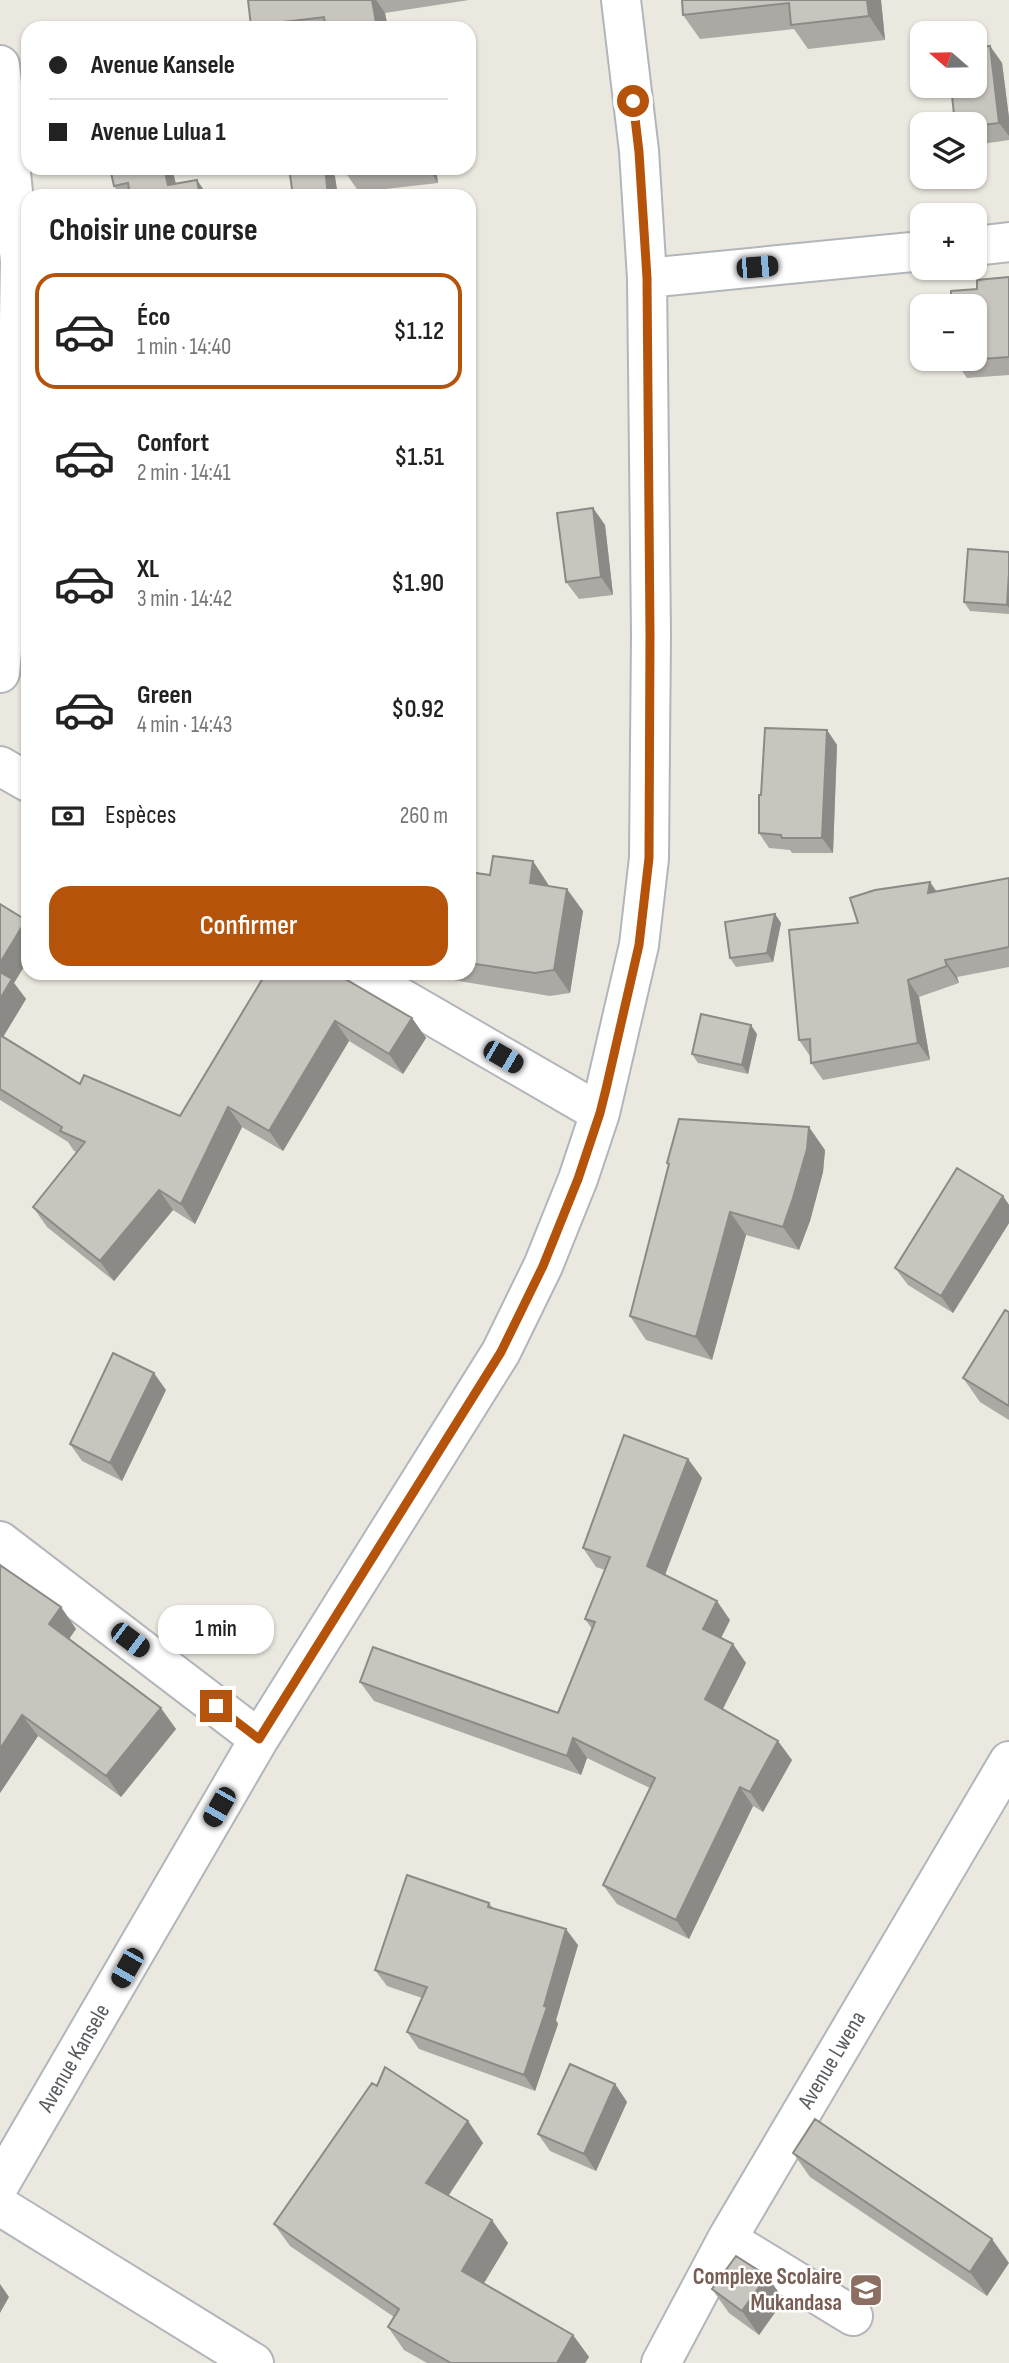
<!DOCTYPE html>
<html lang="fr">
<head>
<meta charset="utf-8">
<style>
  :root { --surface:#fff; --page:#f6f6f6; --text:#222; --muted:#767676; --line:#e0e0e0; --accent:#b45309 }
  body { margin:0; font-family:"Sofia Sans Condensed",sans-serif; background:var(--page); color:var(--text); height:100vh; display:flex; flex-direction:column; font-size:26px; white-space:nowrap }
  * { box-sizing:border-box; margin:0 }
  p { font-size:23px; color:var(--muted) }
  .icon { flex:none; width:38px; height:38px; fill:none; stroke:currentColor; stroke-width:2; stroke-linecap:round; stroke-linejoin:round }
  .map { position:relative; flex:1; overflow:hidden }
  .sheet { position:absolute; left:21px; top:189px; width:455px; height:791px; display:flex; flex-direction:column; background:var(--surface); border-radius:21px; box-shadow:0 2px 5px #0004 }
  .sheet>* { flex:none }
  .guide { position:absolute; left:21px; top:21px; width:455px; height:154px; border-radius:21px; box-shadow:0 2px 5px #0004; display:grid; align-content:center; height:154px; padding:0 28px; background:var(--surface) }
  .needle { width:46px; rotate:290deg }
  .tools { position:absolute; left:910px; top:21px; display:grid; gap:14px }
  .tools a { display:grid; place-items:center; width:77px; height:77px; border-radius:14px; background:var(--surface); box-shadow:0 2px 5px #0004; font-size:35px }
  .end { position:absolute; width:32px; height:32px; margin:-16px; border:9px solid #b45309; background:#fff; box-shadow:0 0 0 4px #fff }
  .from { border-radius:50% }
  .bubble { position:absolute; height:49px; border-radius:21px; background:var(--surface); box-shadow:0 2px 5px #0004; font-size:23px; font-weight:600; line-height:49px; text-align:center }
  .car { position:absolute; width:21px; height:42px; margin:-21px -10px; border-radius:9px; box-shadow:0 0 5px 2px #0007; background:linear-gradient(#222 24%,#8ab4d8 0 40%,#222 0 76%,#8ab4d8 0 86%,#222 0) }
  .guide b { display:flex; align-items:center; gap:24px; height:66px; font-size:26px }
  .guide b+b { border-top:2px solid var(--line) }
  .guide i { width:18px; height:18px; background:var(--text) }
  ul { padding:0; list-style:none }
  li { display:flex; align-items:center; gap:21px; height:116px; margin:0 14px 10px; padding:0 14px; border:4px solid transparent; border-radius:21px }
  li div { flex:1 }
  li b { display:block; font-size:26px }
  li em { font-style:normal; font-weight:600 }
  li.on { border-color:var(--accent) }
  li>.icon { width:63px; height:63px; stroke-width:1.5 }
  h2 { padding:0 28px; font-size:32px; line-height:84px }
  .pay { display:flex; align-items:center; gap:18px; height:77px; padding:0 28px; font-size:26px }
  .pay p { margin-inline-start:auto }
  .cta { display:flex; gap:14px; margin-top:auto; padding:14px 28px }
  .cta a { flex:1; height:80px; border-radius:21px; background:var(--accent); color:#fff; font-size:28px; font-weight:600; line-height:80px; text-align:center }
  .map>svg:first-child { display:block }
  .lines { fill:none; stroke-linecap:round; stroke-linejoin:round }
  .minor-casing { stroke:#b2b6ba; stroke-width:42 }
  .minor { stroke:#fff; stroke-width:38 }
  .wall { fill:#aca9a4 }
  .shaded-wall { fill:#8c8a86 }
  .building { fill:#c8c5bf; stroke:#8c8a86; stroke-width:2 }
  .route { stroke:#b45309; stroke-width:9 }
  .labels { text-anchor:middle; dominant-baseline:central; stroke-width:5; stroke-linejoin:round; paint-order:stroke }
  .street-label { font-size:23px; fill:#585c60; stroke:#fff }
  .education-label { font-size:23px; font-weight:bold; fill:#785e54; stroke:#fff; text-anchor:end }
</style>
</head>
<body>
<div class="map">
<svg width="1009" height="2363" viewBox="0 0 1009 2363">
  <rect width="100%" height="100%" fill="#ebe8df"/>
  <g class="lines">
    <g class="minor-casing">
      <path id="minor" d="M 0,65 L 20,261 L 16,502 L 0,673
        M 975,246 L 1009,242
        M 647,278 L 922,251
        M 0,766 L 28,782
        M 358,973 L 600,1113
        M 0,1541 L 259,1739
        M 0,2184 L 259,1739 L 501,1352 L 543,1266 L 578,1179 L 600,1113 L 639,945 L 649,858 L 651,634 L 647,278 L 639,151 L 621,0
        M 0,2206 L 254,2363
        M 727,2239 L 853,2316
        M 661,2363 L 727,2239 L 1009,1761"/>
    </g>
    <use href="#minor" class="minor"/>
  </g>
  <path class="wall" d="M 248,0 L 469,0 L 385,13 L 388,28 L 252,28 L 251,26 Z
    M 682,0 L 881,0 L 885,40 L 808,49 L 794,29 L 700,39 L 683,15 Z
    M 990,46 L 1002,63 L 1009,118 L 1009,140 L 975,145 L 975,124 Z
    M 110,168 L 176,184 L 208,196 L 120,196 L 114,186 Z
    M 344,168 L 436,168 L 438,183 L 359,192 L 345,172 Z
    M 1009,277 L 1009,375 L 967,378 L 955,361 L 977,289 Z
    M 593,508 L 605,525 L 613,595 L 579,599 L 566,582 Z
    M 1009,552 L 1009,614 L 970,611 L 964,602 Z
    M 827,730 L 837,745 L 833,853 L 792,853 L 790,850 L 769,848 L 759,833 L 761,795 Z
    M 469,872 L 548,884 L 548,886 L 583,911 L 570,993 L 550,996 L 447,979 L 443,973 L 469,973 Z
    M 1009,878 L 1009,967 L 957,977 L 959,983 L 919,997 L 930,1060 L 823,1080 L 811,1063 L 810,1056 L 799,1040 L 858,923 L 930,882 L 937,892 Z
    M 0,904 L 26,920 L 28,922 L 28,960 L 14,983 L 26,999 L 3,1037 L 80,1084 L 180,1116 L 266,973 L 412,1018 L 426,1038 L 403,1074 L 349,1041 L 283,1151 L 242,1127 L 195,1224 L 173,1210 L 114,1281 L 47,1227 L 33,1207 L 77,1152 L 74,1151 L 68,1142 L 0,1100 Z
    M 775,914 L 781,923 L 773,962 L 736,967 L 730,958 Z
    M 757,1034 L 748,1074 L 698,1063 L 692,1054 Z
    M 825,1150 L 823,1172 L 810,1221 L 799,1250 L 746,1235 L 712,1360 L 646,1340 L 630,1316 L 669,1166 L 667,1163 Z
    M 1003,1196 L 1009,1205 L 1009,1223 L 953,1313 L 908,1285 L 895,1268 Z
    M 1009,1312 L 1009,1420 L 980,1402 L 963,1378 Z
    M 166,1390 L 122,1481 L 82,1461 L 70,1444 Z
    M 688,1459 L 702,1478 L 665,1575 L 730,1620 L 721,1638 L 746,1663 L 723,1709 L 792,1760 L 763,1812 L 753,1806 L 689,1939 L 617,1904 L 603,1885 L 650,1788 L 587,1758 L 581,1775 L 374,1701 L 360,1682 L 558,1713 L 592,1629 L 585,1619 L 605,1570 L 596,1567 L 583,1548 Z
    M 0,1565 L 61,1607 L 76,1629 L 69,1639 L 176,1729 L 121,1797 L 38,1736 L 0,1793 Z
    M 489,1903 L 493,1908 L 578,1945 L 556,2020 L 558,2024 L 535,2091 L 419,2049 L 407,2032 L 422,1998 L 387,1986 L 375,1970 Z
    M 615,2084 L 627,2102 L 596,2171 L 550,2151 L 538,2134 Z
    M 468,2121 L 483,2143 L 449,2195 L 508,2243 L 484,2283 L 573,2335 L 589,2357 L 585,2363 L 427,2363 L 404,2350 L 388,2327 L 394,2317 L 290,2246 L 274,2224 Z
    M 793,2153 L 992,2239 L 987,2296 L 810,2177 Z
    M 767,2276 L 784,2300 L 759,2335 L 729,2313 L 712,2289 Z"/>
  <path class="shaded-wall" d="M 372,0 L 376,0 L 385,13 L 388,28 L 377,28 Z
    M 867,0 L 881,0 L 885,40 L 869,16 Z
    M 990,46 L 1002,63 L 1009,118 L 1009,136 L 999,123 Z
    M 164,168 L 172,168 L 179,196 L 168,185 Z
    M 325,168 L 329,168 L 335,176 L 338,196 L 328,196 Z
    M 428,168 L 436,168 L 438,183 Z
    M 197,180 L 208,196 L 200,196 Z
    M 593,508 L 605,525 L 613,595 L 601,577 Z
    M 1009,573 L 1009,608 L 1007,605 Z
    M 827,730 L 837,745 L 833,853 L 822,838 Z
    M 533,861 L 548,884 L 545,906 L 530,883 Z
    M 930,882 L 941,899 L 928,893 Z
    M 567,889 L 583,911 L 570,993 L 554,970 Z
    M 775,914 L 781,923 L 773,962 L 767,953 Z
    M 26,920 L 28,922 L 28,960 L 14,983 L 26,999 L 0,1042 L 0,963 Z
    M 945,960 L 957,977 L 959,983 L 947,966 Z
    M 908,980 L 919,997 L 930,1060 L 918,1043 Z
    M 412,1018 L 426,1038 L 403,1074 L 389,1054 Z
    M 335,1021 L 349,1041 L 283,1151 L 269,1131 Z
    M 751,1025 L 757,1034 L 748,1074 L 742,1065 Z
    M 228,1107 L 242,1127 L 195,1224 L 181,1204 Z
    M 809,1127 L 825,1150 L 823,1172 L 810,1221 L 799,1250 L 783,1227 Z
    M 159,1190 L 173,1210 L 114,1281 L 100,1261 Z
    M 1003,1196 L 1009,1205 L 1009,1223 L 953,1313 L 941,1296 Z
    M 730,1212 L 746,1235 L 712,1360 L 696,1337 Z
    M 154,1373 L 166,1390 L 122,1481 L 110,1463 Z
    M 688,1459 L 702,1478 L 661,1585 L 647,1566 Z
    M 717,1601 L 730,1620 L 716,1648 L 703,1629 Z
    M 61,1607 L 76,1629 L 64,1646 L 49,1624 Z
    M 733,1644 L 746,1663 L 718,1718 L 705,1699 Z
    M 161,1708 L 176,1729 L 121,1797 L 106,1776 Z
    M 22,1715 L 38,1736 L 0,1793 L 0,1749 Z
    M 573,1738 L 587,1758 L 581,1775 L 567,1756 Z
    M 778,1741 L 792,1760 L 763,1812 L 750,1792 Z
    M 740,1787 L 753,1806 L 689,1939 L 676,1920 Z
    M 566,1929 L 578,1945 L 556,2020 L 558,2024 L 535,2091 L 524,2075 Z
    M 615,2084 L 627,2102 L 596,2171 L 584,2154 Z
    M 468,2121 L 483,2143 L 442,2205 L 426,2183 Z
    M 492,2220 L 508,2243 L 478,2293 L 462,2271 Z
    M 992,2239 L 1009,2263 L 987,2296 L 970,2272 Z
    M 767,2276 L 784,2300 L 759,2335 L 742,2311 Z
    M 0,2284 L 9,2297 L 0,2313 Z
    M 573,2335 L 589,2357 L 585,2363 L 557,2363 Z"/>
  <path class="building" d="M 248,0 L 372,0 L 377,28 L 326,28 L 324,17 L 251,26 Z
    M 682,0 L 867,0 L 869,16 L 791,25 L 789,3 L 683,15 Z
    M 990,46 L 999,123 L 975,126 L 975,124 L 955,124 L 951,86 L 975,86 L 975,48 Z
    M 110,168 L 164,168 L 168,185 L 197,180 L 200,196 L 130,196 L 128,183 L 114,186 Z
    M 289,168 L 325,168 L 328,196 L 293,196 Z
    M 344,168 L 380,168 L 345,172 Z
    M 1009,277 L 1009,357 L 955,361 L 955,359 L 975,359 L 975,306 L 951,306 L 951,291 L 977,289 L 977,280 Z
    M 593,508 L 601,577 L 566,582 L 557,513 Z
    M 968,549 L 1009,552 L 1009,573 L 1007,605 L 964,602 Z
    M 765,728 L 827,730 L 822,838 L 782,838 L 781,835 L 759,833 L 759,795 L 761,795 Z
    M 493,856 L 533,861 L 530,883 L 567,889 L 554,970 L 535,973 L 469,963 L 469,872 L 490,875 Z
    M 1009,878 L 1009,947 L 945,960 L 947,966 L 908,980 L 918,1043 L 811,1063 L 810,1039 L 799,1040 L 789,930 L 858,923 L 850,898 L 875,890 L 930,882 L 928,893 Z
    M 0,904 L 26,920 L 0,963 Z
    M 775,914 L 767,953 L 730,958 L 725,922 Z
    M 0,972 L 12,979 L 0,999 Z
    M 266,973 L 335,973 L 412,1018 L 389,1054 L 335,1021 L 269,1131 L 228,1107 L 181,1204 L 159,1190 L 100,1261 L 33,1207 L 85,1142 L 60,1131 L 62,1127 L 0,1089 L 0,1035 L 80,1084 L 84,1075 L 180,1116 Z
    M 701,1014 L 751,1025 L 742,1065 L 692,1054 Z
    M 679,1119 L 809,1127 L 807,1149 L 793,1198 L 783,1227 L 730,1212 L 696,1337 L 630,1316 L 669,1164 L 667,1163 Z
    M 957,1168 L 1003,1196 L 941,1296 L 895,1268 Z
    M 1005,1310 L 1009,1312 L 1009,1406 L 963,1378 Z
    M 113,1353 L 154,1373 L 110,1463 L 70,1444 Z
    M 624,1435 L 688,1459 L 647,1566 L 717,1601 L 703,1629 L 733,1644 L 705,1699 L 778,1741 L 750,1792 L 740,1787 L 676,1920 L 603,1885 L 655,1778 L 573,1738 L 567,1756 L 360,1682 L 373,1647 L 558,1713 L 595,1622 L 585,1619 L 610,1557 L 583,1548 Z
    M 0,1565 L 61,1607 L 49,1624 L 161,1708 L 106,1776 L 22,1715 L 0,1749 Z
    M 407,1875 L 489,1903 L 488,1907 L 566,1929 L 544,2006 L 547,2007 L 524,2075 L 407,2032 L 427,1987 L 375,1970 Z
    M 570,2064 L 615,2084 L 584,2154 L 538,2134 Z
    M 385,2067 L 468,2121 L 426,2183 L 492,2220 L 462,2271 L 573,2335 L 557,2363 L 451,2363 L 388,2327 L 399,2309 L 274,2224 L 372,2083 L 377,2086 Z
    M 815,2119 L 992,2239 L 970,2272 L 793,2153 Z
    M 736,2256 L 767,2276 L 742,2311 L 712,2289 Z"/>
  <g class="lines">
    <path class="route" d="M 216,1706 L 259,1739 L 501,1352 L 543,1266 L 578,1179 L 600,1113 L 606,1089 L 639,945 L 649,858 L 650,634 L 647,278 L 639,152 L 633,101"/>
  </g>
  <defs>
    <g id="school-square" transform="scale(1.75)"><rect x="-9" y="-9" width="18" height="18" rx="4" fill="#8d6e63" stroke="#fff"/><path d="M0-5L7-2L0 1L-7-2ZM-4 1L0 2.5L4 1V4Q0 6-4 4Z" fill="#fff"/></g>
  </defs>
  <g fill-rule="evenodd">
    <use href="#school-square" x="866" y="2290"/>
  </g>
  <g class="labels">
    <g class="street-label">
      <text transform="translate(74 2058) rotate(-60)">Avenue Kansele</text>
      <text transform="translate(832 2060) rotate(-59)">Avenue Lwena</text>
    </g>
    <g class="education-label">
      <text x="842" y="2277">Complexe Scolaire<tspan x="842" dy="26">Mukandasa</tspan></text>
    </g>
  </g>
</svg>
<div class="tools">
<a><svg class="needle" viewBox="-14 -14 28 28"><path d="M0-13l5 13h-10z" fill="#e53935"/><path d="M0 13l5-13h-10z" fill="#767676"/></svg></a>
<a><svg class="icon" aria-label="layers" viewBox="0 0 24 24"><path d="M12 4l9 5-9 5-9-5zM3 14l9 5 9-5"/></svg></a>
<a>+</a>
<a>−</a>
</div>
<i class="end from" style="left:633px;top:101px"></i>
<i class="end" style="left:216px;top:1706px"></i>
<div class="bubble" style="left:158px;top:1605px;width:116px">1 min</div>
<i class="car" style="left:757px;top:267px;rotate:85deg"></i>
<i class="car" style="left:503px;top:1057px;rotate:120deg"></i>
<i class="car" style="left:130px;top:1640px;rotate:127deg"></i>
<i class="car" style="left:219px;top:1807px;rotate:210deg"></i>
<i class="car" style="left:127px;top:1968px;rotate:210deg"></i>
<div class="guide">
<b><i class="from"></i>Avenue Kansele</b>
<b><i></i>Avenue Lulua 1</b>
</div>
<section class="sheet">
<h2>Choisir une course</h2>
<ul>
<li class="on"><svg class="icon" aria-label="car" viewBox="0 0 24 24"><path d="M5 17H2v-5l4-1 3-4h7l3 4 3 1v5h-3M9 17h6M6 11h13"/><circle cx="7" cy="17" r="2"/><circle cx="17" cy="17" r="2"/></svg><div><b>Éco</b><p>1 min · 14:40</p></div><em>$1.12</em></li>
<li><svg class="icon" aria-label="car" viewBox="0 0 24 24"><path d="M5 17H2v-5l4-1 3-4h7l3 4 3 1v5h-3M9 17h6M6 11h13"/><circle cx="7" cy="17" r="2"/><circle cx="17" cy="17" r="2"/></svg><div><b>Confort</b><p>2 min · 14:41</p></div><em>$1.51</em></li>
<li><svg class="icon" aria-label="car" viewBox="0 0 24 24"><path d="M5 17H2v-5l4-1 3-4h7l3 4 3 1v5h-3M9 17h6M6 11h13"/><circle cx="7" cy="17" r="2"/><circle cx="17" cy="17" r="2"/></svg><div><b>XL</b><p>3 min · 14:42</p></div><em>$1.90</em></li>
<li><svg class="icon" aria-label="car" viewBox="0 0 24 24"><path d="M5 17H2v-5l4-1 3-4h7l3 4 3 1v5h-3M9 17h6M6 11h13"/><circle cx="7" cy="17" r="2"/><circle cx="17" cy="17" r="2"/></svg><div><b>Green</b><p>4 min · 14:43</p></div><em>$0.92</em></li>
</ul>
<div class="pay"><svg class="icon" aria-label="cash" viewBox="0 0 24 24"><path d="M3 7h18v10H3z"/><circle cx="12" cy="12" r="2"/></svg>Espèces<p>260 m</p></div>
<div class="cta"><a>Confirmer</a></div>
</section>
</div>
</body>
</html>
